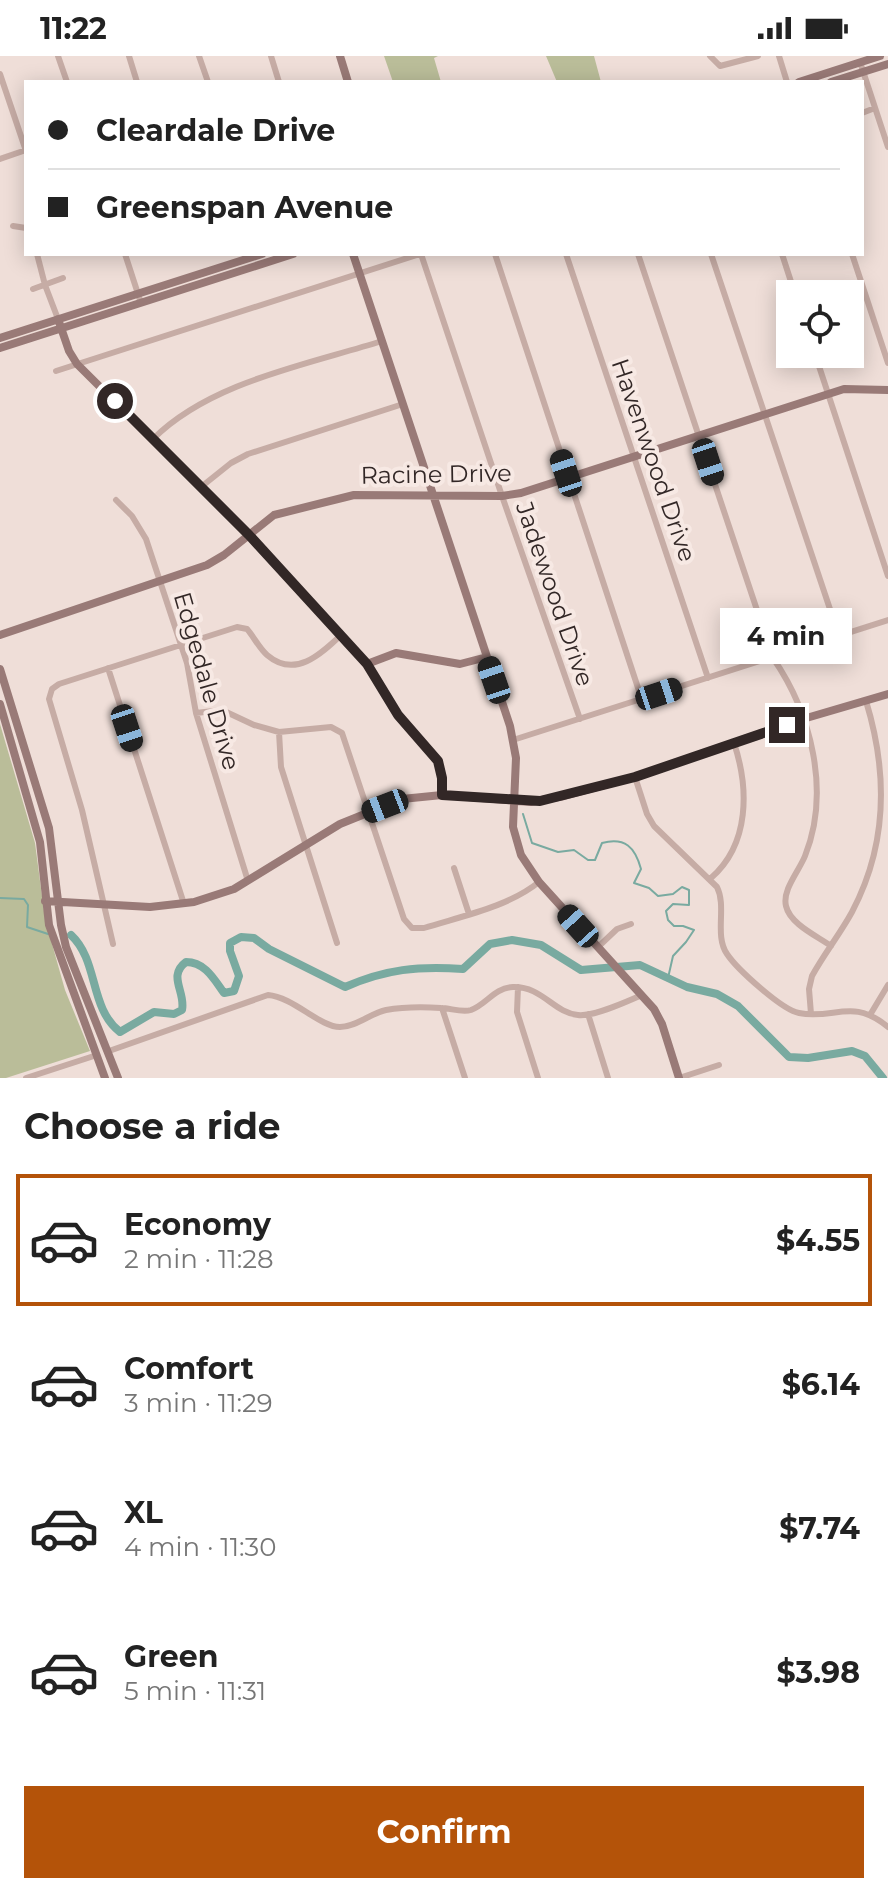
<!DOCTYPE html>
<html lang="en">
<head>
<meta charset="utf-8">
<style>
  :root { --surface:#fff; --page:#f6f6f6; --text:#222; --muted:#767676; --line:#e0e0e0; --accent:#b45309 }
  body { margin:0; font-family:Montserrat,sans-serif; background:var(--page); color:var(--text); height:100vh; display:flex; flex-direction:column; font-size:30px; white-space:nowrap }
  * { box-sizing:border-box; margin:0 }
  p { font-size:26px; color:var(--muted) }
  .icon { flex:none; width:44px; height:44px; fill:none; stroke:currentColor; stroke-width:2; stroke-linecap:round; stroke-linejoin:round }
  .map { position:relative; height:1022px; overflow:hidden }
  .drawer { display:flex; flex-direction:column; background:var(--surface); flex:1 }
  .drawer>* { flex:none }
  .hud { position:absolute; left:24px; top:24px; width:840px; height:176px; border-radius:0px; box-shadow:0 4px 20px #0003; display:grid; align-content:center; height:176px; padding:0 24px; background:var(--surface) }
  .buttons { position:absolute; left:776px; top:224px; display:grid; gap:16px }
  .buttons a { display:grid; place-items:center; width:88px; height:88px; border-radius:0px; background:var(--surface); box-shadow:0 4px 20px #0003; font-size:40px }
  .end { position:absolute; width:36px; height:36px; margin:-18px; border:10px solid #322726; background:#fff; box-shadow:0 0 0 4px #fff }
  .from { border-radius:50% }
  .bubble { position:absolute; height:56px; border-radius:0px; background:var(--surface); box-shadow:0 4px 20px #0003; font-size:26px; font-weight:700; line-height:56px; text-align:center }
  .car { position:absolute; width:24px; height:48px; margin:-24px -12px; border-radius:10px; box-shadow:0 0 6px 2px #0007; background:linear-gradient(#222 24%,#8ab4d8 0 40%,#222 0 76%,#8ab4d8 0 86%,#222 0) }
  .hud b { display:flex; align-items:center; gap:28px; height:76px; font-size:30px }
  .hud b+b { border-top:2px solid var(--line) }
  .hud i { width:20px; height:20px; background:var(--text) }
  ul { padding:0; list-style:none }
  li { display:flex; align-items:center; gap:24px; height:132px; margin:0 16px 12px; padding:0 8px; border:4px solid transparent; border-radius:0px }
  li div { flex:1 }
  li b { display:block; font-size:30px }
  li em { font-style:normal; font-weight:700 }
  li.current { border-color:var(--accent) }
  li>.icon { width:72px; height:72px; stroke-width:1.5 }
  h2 { padding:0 24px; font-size:36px; line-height:96px }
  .primary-button { display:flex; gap:16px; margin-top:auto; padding:16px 24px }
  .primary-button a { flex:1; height:92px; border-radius:0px; background:var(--accent); color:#fff; font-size:32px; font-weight:700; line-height:92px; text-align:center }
  .status { display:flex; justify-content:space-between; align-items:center; height:56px; padding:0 40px; background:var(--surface); direction:ltr }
  .status svg { height:22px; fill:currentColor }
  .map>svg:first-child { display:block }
  .green { fill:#babd99 }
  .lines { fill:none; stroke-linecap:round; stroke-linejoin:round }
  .stream { stroke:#79aaa0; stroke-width:2 }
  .river { stroke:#79aaa0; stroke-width:8 }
  .street { stroke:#c6aca5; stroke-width:6 }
  .secondary { stroke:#997a77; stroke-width:8 }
  .route { stroke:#322726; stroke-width:10 }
  .labels { text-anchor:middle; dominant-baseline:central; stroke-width:8; stroke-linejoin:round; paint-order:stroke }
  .street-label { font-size:24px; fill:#322726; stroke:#f7e9e4 }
</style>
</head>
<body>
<div class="status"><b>11:22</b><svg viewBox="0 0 49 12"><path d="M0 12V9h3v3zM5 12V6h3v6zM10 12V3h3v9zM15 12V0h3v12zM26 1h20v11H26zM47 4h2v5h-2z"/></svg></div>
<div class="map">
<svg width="888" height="1022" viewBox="0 0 888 1022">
  <rect width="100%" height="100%" fill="#efded8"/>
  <path class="green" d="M 384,0 L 438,0 L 434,2 L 441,26 L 393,26 Z
    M 546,0 L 594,0 L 601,26 L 557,26 Z
    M 0,668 L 35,787 L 45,863 L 65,934 L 90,995 L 6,1022 L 0,1022 Z"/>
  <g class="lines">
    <path class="stream" d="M 523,758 L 532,787 L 558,796 L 574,794 L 588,804 L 595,804 L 602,787 C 625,781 635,791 641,813 L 634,827 L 649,832 L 658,840 L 673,838 L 682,831 L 689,834 L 689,849 L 673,848 L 666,855 L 668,864 L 674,870 L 683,870 L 694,874 L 686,886 L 673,900 L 668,922
      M 0,842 L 24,843 L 28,849 L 27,871 L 48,878"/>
    <path class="river" d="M 71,879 C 99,905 89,952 120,976 L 154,956 L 174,958 L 182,954 C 186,936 167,920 186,906 C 205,906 214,923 224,937 L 234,935 L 239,920 L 230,895 L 230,887 L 241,881 L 254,882 L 269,893 L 345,931 C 386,913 418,910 463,913 L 490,888 L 512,884 L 541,889 L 581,914 L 640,909 L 687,931 L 717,938 L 738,950 L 789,1001 L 808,1002 L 852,995 L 865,1000 L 883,1022"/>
    <path class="street" d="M 58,0 L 67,26
      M 129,0 L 137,26
      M 199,0 L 208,26
      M 271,0 L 279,26
      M 710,0 L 720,10 L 758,0
      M 779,0 L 787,26
      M 860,6 L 888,91
      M 0,18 L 26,95
      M 862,57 L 875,52
      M 0,103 L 26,94
      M 13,170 L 26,172
      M 37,198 L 45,229 L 58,263
      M 125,198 L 141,247
      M 421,198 L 502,440 L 580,663
      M 495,198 L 642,644
      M 566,198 L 708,622
      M 638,198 L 773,602 C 811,657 831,735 805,800 C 799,815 782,834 786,850 C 790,868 817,880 831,890
      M 711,198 L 839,580
      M 782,198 L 795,238
      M 852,198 L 888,307
      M 33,233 L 63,222
      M 815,298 L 888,520
      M 56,315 L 420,198
      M 153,383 C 210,326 306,309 382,285
      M 201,431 L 231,407 L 248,398 L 403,348
      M 116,444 L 132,460 L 146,483 L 187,607 L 196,657 L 248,825
      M 108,612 L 184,848
      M 196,657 L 222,654 L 254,669 L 279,676 L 331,671 L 342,677 L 404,863 L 412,872 L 424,872 C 462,860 508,851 539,826
      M 279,676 L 281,711 L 337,887
      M 513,684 L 888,564
      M 635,721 L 647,758 L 654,770 L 717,831 C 727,851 714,879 727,898 C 737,913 782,954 799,957 C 835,964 852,941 888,971
      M 454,812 L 469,858
      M 711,822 C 750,788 749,732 734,687
      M 113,888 L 82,754 L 49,643 L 52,633 L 59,628 L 237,571 L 247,573 C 254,581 259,592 267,599 C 295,623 321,598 341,579
      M 598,891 L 617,873 L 631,868
      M 518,931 L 517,956 L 538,1022
      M 442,952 L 465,1022
      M 588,958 L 608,1022
      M 811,958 L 809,933 L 812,920 C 824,898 840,878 852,856 C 888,788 888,717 866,645
      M 870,959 L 888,929
      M 109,995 L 268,939 C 293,941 320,971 340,971 C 356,971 371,957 386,954 C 403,951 424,951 441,952 C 450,952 462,957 471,954 C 487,948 494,932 513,931 C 542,930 554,957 578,959 C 594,961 628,945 642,939
      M 26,1022 L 97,999
      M 679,1022 L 719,1009"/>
    <path class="secondary" d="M 340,0 L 348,26
      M 799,26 L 880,0
      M 831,26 L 888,8
      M 353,198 L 510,670 L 516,702 L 513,771 L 521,799 L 539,826 L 654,953 L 662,968 L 679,1022
      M 58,263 L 69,295 L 77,308 L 249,479 L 367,608 L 398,659 L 438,705 L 442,722 L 442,739
      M 0,282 L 262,198
      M 0,292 L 293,198
      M 0,579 L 207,509 L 224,499 L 274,459 L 354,439 L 502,440 L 521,437 L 844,333 L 888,334
      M 367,608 L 396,597 L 460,608 L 487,601
      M 0,613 L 49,772 L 61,869 L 66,891 L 118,1022
      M 0,648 L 40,786 L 49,869 L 105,1022
      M 45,845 L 150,851 L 194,846 L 234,833 L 340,768 L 402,743 L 442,739 L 531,746 L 564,740 L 635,721 L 803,663 L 888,638"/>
  </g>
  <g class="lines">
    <path class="route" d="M 115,345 L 249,479 L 367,608 L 398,659 L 438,705 L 442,722 L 442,739 L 540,745 L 635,721 L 787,669"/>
  </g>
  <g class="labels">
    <g class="street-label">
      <text transform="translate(654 404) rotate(71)">Havenwood Drive</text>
      <text transform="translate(436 418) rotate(-1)">Racine Drive</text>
      <text transform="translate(555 538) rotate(71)">Jadewood Drive</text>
      <text transform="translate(207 625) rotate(74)">Edgedale Drive</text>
    </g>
  </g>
</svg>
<div class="buttons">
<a><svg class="icon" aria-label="locate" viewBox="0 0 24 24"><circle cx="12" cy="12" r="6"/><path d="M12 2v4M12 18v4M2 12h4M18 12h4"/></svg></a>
</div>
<i class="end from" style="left:115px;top:345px"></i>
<i class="end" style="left:787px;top:669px"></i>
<div class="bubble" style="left:720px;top:552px;width:132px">4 min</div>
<i class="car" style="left:708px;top:406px;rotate:162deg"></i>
<i class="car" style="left:566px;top:417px;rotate:342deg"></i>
<i class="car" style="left:494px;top:624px;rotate:341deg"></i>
<i class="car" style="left:659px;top:638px;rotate:72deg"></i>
<i class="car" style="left:127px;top:672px;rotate:162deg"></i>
<i class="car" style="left:385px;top:750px;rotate:249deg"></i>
<i class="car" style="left:578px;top:870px;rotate:318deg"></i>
<div class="hud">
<b><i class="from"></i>Cleardale Drive</b>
<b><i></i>Greenspan Avenue</b>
</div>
</div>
<section class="drawer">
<h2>Choose a ride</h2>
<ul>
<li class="current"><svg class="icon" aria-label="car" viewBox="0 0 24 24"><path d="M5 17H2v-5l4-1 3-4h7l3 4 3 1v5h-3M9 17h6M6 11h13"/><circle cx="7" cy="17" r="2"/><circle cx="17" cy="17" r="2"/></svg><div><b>Economy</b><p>2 min · 11:28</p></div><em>$4.55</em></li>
<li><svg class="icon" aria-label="car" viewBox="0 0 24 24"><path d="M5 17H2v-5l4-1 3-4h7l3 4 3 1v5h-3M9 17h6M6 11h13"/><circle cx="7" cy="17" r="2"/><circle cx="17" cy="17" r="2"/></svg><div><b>Comfort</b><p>3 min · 11:29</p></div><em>$6.14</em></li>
<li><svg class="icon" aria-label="car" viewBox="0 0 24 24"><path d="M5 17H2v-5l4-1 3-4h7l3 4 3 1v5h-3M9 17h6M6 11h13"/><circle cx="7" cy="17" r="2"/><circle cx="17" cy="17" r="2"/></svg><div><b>XL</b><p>4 min · 11:30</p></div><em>$7.74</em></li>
<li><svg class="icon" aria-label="car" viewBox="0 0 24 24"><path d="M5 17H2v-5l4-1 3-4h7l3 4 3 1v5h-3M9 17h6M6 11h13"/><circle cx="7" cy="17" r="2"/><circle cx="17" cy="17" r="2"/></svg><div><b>Green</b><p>5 min · 11:31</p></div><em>$3.98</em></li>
</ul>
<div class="primary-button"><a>Confirm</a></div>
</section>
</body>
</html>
